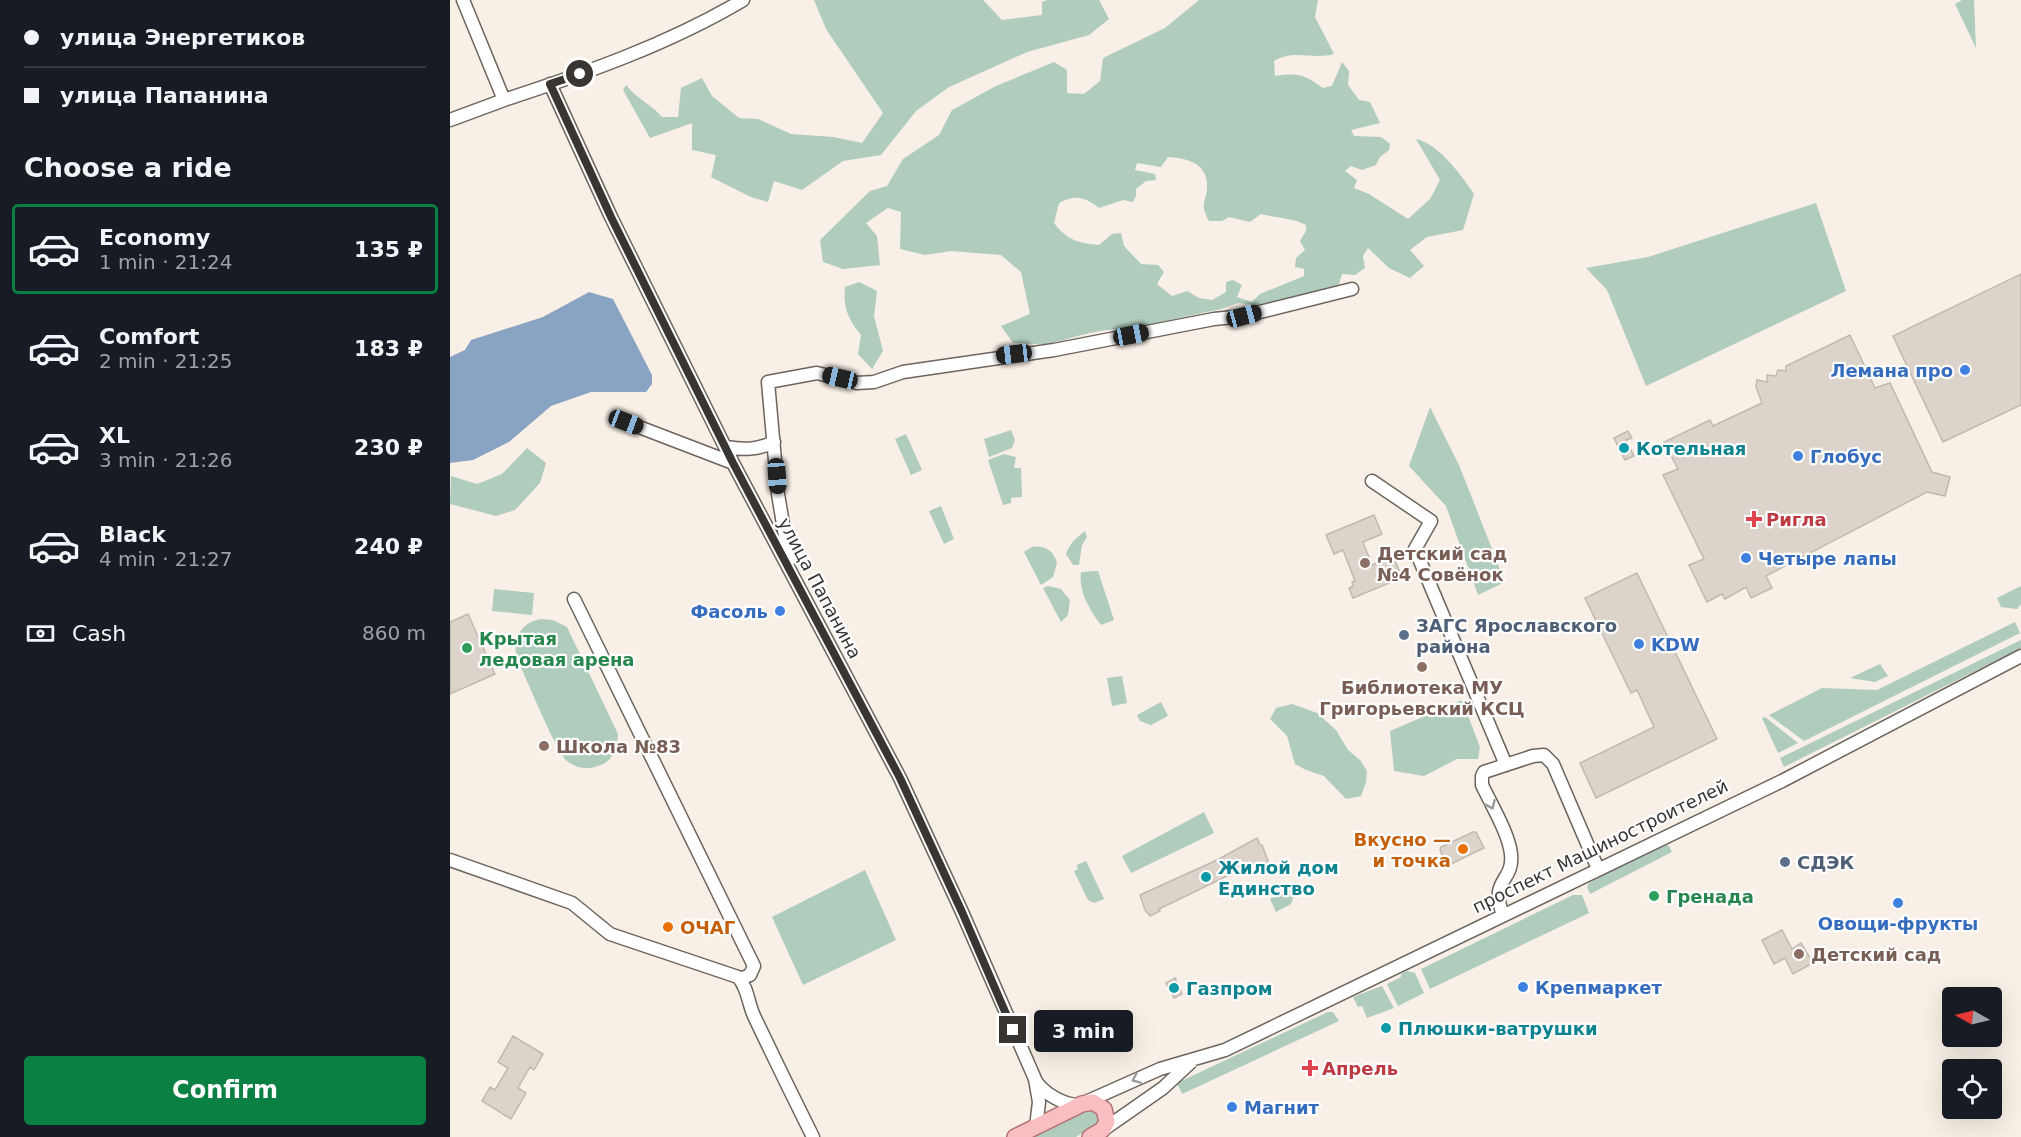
<!DOCTYPE html>
<html lang="en">
<head>
<meta charset="utf-8">
<style>
  :root { --surface:#171b24; --page:#242831; --text:#f1f3f6; --muted:#9ea1a6; --line:#363941; --accent:#0b8043 }
  body { margin:0; font-family:"DejaVu Sans",sans-serif; background:var(--page); color:var(--text); height:100vh; display:flex; flex-direction:column; font-size:22px; white-space:nowrap }
  * { box-sizing:border-box; margin:0 }
  p { font-size:20px; color:var(--muted) }
  .icon { flex:none; width:33px; height:33px; fill:none; stroke:currentColor; stroke-width:2; stroke-linecap:round; stroke-linejoin:round }
  .map { position:relative; flex:1; overflow:hidden }
  .sheet { display:flex; flex-direction:column; background:var(--surface); width:450px }
  .sheet>* { flex:none }
  .guide { display:grid; align-content:center; height:132px; padding:0 24px; background:var(--surface) }
  .needle { width:39px; rotate:278deg }
  .controls { position:absolute; left:1492px; top:987px; display:grid; gap:12px }
  .controls a { display:grid; place-items:center; width:60px; height:60px; border-radius:6px; background:var(--surface); box-shadow:0 6px 24px #0002; font-size:30px }
  .end { position:absolute; width:27px; height:27px; margin:-14px; border:8px solid #383532; background:#fff; box-shadow:0 0 0 3px #fff }
  .from { border-radius:50% }
  .bubble { position:absolute; height:42px; border-radius:6px; background:var(--surface); box-shadow:0 6px 24px #0002; font-size:20px; font-weight:700; line-height:42px; text-align:center }
  .car { position:absolute; width:18px; height:36px; margin:-18px -9px; border-radius:8px; box-shadow:0 0 4px 2px #0007; background:linear-gradient(#222 24%,#8ab4d8 0 40%,#222 0 76%,#8ab4d8 0 86%,#222 0) }
  .guide b { display:flex; align-items:center; gap:21px; height:57px; font-size:22px }
  .guide b+b { border-top:2px solid var(--line) }
  .guide i { width:15px; height:15px; background:var(--text) }
  ul { padding:0; list-style:none }
  li { display:flex; align-items:center; gap:18px; height:90px; margin:0 12px 9px; padding:0 12px; border:3px solid transparent; border-radius:6px }
  li div { flex:1 }
  li b { display:block; font-size:22px }
  li em { font-style:normal; font-weight:700 }
  li.on { border-color:var(--accent) }
  li>.icon { width:54px; height:54px; stroke-width:1.5 }
  h2 { padding:0 24px; font-size:27px; line-height:72px }
  .pay { display:flex; align-items:center; gap:15px; height:66px; padding:0 24px; font-size:22px }
  .pay p { margin-inline-start:auto }
  .cta { display:flex; gap:12px; margin-top:auto; padding:12px 24px }
  .cta a { flex:1; height:69px; border-radius:6px; background:var(--accent); color:#fff; font-size:24px; font-weight:700; line-height:69px; text-align:center }
  main { display:flex; flex:1; min-height:0 }
  .map>svg:first-child { display:block }
  .green { fill:#afccbd; fill-rule:evenodd }
  .water { fill:#89a3c2 }
  .building { fill:#dcd4cb; stroke:#c1b9b0; stroke-width:1.5 }
  .lines { fill:none; stroke-linecap:round; stroke-linejoin:round }
  .minor-casing { stroke:#6c655d; stroke-width:15 }
  .major-casing { stroke:#b27274; stroke-width:18 }
  .minor { stroke:#fff; stroke-width:12 }
  .major { stroke:#f8bec1; stroke-width:15 }
  .oneway { stroke:#9c9a98 }
  .route { stroke:#383532; stroke-width:8 }
  .shop-dot { fill:#3f7fe0; stroke:#fefefe; stroke-width:2 }
  .culture-dot { fill:#0f9aa8; stroke:#fefefe; stroke-width:2 }
  .health-dot { fill:#e0444e; stroke:#fefefe; stroke-width:2 }
  .education-dot { fill:#8d6e63; stroke:#fefefe; stroke-width:2 }
  .service-dot { fill:#5c6f8a; stroke:#fefefe; stroke-width:2 }
  .leisure-dot { fill:#2e9e5b; stroke:#fefefe; stroke-width:2 }
  .food-dot { fill:#e8710a; stroke:#fefefe; stroke-width:2 }
  .labels { text-anchor:middle; dominant-baseline:central; stroke-width:4.5; stroke-linejoin:round; paint-order:stroke }
  .shop-label { font-size:18px; font-weight:bold; fill:#366cbe; stroke:#fefefe; text-anchor:start }
  .culture-label { font-size:18px; font-weight:bold; fill:#0d838f; stroke:#fefefe; text-anchor:start }
  .health-label { font-size:18px; font-weight:bold; fill:#be3a42; stroke:#fefefe; text-anchor:start }
  .education-label { font-size:18px; font-weight:bold; fill:#785e54; stroke:#fefefe; text-anchor:start }
  .street-label { font-size:18px; fill:#383532; stroke:#fefefe }
  .service-label { font-size:18px; font-weight:bold; fill:#4e5e75; stroke:#fefefe; text-anchor:start }
  .leisure-label { font-size:18px; font-weight:bold; fill:#27864d; stroke:#fefefe; text-anchor:start }
  .food-label { font-size:18px; font-weight:bold; fill:#c56008; stroke:#fefefe; text-anchor:end }
</style>
</head>
<body>
<main>
<section class="sheet">
<div class="guide">
<b><i class="from"></i>улица Энергетиков</b>
<b><i></i>улица Папанина</b>
</div>
<h2>Choose a ride</h2>
<ul>
<li class="on"><svg class="icon" aria-label="car" viewBox="0 0 24 24"><path d="M5 17H2v-5l4-1 3-4h7l3 4 3 1v5h-3M9 17h6M6 11h13"/><circle cx="7" cy="17" r="2"/><circle cx="17" cy="17" r="2"/></svg><div><b>Economy</b><p>1 min · 21:24</p></div><em>135 ₽</em></li>
<li><svg class="icon" aria-label="car" viewBox="0 0 24 24"><path d="M5 17H2v-5l4-1 3-4h7l3 4 3 1v5h-3M9 17h6M6 11h13"/><circle cx="7" cy="17" r="2"/><circle cx="17" cy="17" r="2"/></svg><div><b>Comfort</b><p>2 min · 21:25</p></div><em>183 ₽</em></li>
<li><svg class="icon" aria-label="car" viewBox="0 0 24 24"><path d="M5 17H2v-5l4-1 3-4h7l3 4 3 1v5h-3M9 17h6M6 11h13"/><circle cx="7" cy="17" r="2"/><circle cx="17" cy="17" r="2"/></svg><div><b>XL</b><p>3 min · 21:26</p></div><em>230 ₽</em></li>
<li><svg class="icon" aria-label="car" viewBox="0 0 24 24"><path d="M5 17H2v-5l4-1 3-4h7l3 4 3 1v5h-3M9 17h6M6 11h13"/><circle cx="7" cy="17" r="2"/><circle cx="17" cy="17" r="2"/></svg><div><b>Black</b><p>4 min · 21:27</p></div><em>240 ₽</em></li>
</ul>
<div class="pay"><svg class="icon" aria-label="cash" viewBox="0 0 24 24"><path d="M3 7h18v10H3z"/><circle cx="12" cy="12" r="2"/></svg>Cash<p>860 m</p></div>
<div class="cta"><a>Confirm</a></div>
</section>
<div class="map">
<svg width="1571" height="1137" viewBox="0 0 1571 1137">
  <rect width="100%" height="100%" fill="#f8efe6"/>
  <path class="green" d="M 364,0 L 533,0 L 552,20 L 592,15 L 592,2 L 597,0 L 649,0 L 659,19 L 639,35 L 577,52 L 499,87 L 466,111 L 431,155 L 393,161 L 352,190 L 324,181 L 318,202 L 301,197 L 261,177 L 266,155 L 242,150 L 242,123 L 200,138 L 173,90 L 176,85 C 188,100 200,103 212,117 L 228,117 L 231,88 L 252,78 L 262,96 L 289,118 L 308,119 L 341,134 L 383,137 L 412,143 L 433,113 L 376,29 Z
    M 749,0 L 868,0 L 865,17 L 884,54 C 863,60 844,49 824,61 L 825,76 C 848,73 853,74 873,88 L 882,86 L 892,62 L 899,71 L 898,85 L 909,100 L 920,102 L 930,123 L 901,130 L 904,136 L 931,137 L 940,144 L 939,150 L 930,157 L 926,165 L 912,170 L 901,166 L 895,171 L 907,180 L 904,188 L 919,194 L 958,219 L 980,199 L 990,180 L 966,139 C 989,144 1011,175 1024,194 L 1013,230 L 977,237 L 960,250 L 974,266 L 960,278 L 939,268 L 918,248 L 913,256 L 915,268 L 905,275 L 892,274 L 889,284 L 879,294 L 865,297 L 852,294 L 837,301 L 809,305 L 788,303 L 771,309 L 672,330 C 652,327 618,340 596,344 C 586,345 574,343 563,343 L 551,326 L 580,314 L 571,272 L 551,255 L 501,251 L 475,255 L 450,249 L 451,212 L 438,208 L 416,223 L 427,236 L 430,265 L 393,269 L 373,262 L 370,240 L 420,191 L 437,186 L 453,159 L 489,135 L 502,110 L 546,86 L 604,62 L 617,70 L 617,93 L 634,94 L 650,81 L 653,58 L 715,28 ZM 718,157 C 735,158 756,162 757,184 C 758,201 748,201 759,221 L 772,221 L 779,217 L 800,222 L 811,214 C 826,218 844,218 856,225 L 856,231 L 850,241 L 855,250 L 846,258 L 845,267 L 854,269 L 854,276 L 810,294 L 802,302 L 787,297 L 792,285 L 783,280 L 776,282 L 776,292 L 762,300 L 749,298 L 737,291 L 722,296 L 707,284 L 714,272 L 708,265 L 691,264 L 674,246 L 671,233 L 662,234 L 649,245 C 628,243 617,240 604,223 L 609,203 C 625,194 636,197 649,208 L 673,200 L 683,202 L 686,196 L 686,189 L 696,181 L 706,180 L 705,174 L 685,170 L 687,163 L 711,167 Z
    M 1512,0 L 1524,0 L 1526,48 L 1505,4 Z
    M 1366,203 L 1396,291 L 1196,386 L 1157,290 L 1136,268 L 1198,257 Z
    M 409,282 L 427,291 L 424,316 L 433,351 L 422,369 L 408,354 L 411,335 C 398,319 393,308 395,287 Z
    M 980,407 L 1009,465 L 1055,582 L 1028,595 L 996,506 L 959,466 Z
    M 561,430 L 565,440 L 562,448 L 539,457 L 534,439 Z
    M 456,434 L 472,470 L 461,475 L 445,439 Z
    M 77,448 L 96,463 L 90,483 L 65,510 L 46,516 L 0,504 L 1,476 L 27,484 L 52,474 Z
    M 554,454 L 566,457 L 564,468 L 571,468 L 572,497 L 561,498 L 561,503 L 553,505 L 538,460 Z
    M 491,506 L 504,539 L 494,544 L 479,511 Z
    M 635,531 L 637,537 L 632,545 L 629,565 L 623,565 L 616,554 C 620,543 626,538 635,531 Z
    M 582,547 C 595,545 604,551 607,563 L 603,577 L 591,585 L 574,552 Z
    M 648,571 L 664,620 L 651,625 C 640,611 628,591 631,572 Z
    M 598,586 L 611,589 L 620,600 L 618,615 L 611,622 L 593,588 Z
    M 1571,586 L 1571,604 L 1567,609 L 1551,607 L 1547,598 Z
    M 44,589 L 84,593 L 82,615 L 42,611 Z
    M 91,619 L 103,620 L 117,627 L 168,734 C 167,748 163,762 148,766 C 137,770 125,768 117,761 C 106,751 77,680 68,661 C 61,642 69,623 91,619 Z
    M 1565,622 L 1570,633 L 1354,741 L 1319,715 L 1372,688 L 1427,690 Z
    M 1571,640 L 1571,648 L 1334,767 L 1330,758 Z
    M 1430,664 L 1438,676 L 1425,682 L 1400,678 Z
    M 672,676 L 677,703 L 662,706 L 657,678 Z
    M 1012,700 L 1030,747 L 1028,759 L 1007,759 L 974,776 L 944,771 L 940,731 Z
    M 711,702 L 718,716 L 701,725 L 690,721 L 687,715 Z
    M 842,704 L 867,713 L 886,730 L 898,750 L 910,760 L 917,771 L 916,782 L 911,796 L 896,799 L 874,776 L 856,770 L 845,764 L 837,736 L 820,719 L 826,708 Z
    M 1315,717 L 1348,743 L 1328,753 L 1312,718 Z
    M 754,812 L 764,833 L 681,873 L 672,856 Z
    M 1214,843 L 1219,846 L 1222,852 L 1140,894 L 1137,887 L 1139,883 Z
    M 636,861 L 654,899 L 644,903 L 638,900 L 624,871 L 628,869 L 627,865 Z
    M 415,870 L 446,940 L 353,985 L 322,917 Z
    M 848,886 L 841,904 L 826,912 L 820,899 Z
    M 1123,895 L 1132,895 L 1139,913 L 980,989 L 971,969 Z
    M 957,971 L 965,973 L 974,993 L 948,1006 L 937,984 L 951,977 L 951,974 Z
    M 932,986 L 944,1008 L 917,1018 L 912,1006 L 908,1007 L 903,997 Z
    M 878,1012 L 883,1012 L 889,1021 L 732,1094 L 727,1083 Z
    M 639,1108 L 649,1112 L 650,1122 L 626,1137 L 579,1137 Z"/>
  <path class="water" d="M 139,292 L 163,299 L 202,375 L 202,384 L 196,392 L 141,392 L 101,406 L 59,442 L 23,460 L 0,463 L 0,357 L 15,350 L 21,340 L 93,317 Z"/>
  <path class="building" d="M 1571,274 L 1571,405 L 1493,442 L 1443,336 Z
    M 1400,335 L 1425,388 L 1440,383 L 1482,472 L 1500,477 L 1495,496 L 1477,492 L 1316,576 L 1322,588 L 1301,598 L 1296,587 L 1275,599 L 1272,594 L 1257,602 L 1239,565 L 1254,559 L 1213,475 L 1228,469 L 1214,442 L 1260,420 L 1263,426 L 1312,403 L 1306,387 L 1307,380 L 1317,382 L 1317,375 L 1326,376 L 1328,370 L 1336,371 L 1336,366 Z
    M 1178,431 L 1182,438 L 1176,440 L 1184,456 L 1175,460 L 1164,438 Z
    M 924,515 L 932,534 L 913,542 L 922,565 L 943,556 L 951,575 L 938,580 L 939,583 L 903,598 L 899,588 L 903,586 L 902,582 L 905,581 L 893,550 L 884,554 L 876,535 Z
    M 1187,573 L 1267,739 L 1146,798 L 1130,763 L 1204,727 L 1187,690 L 1181,693 L 1135,598 Z
    M 18,614 L 45,674 L 0,694 L 0,622 Z
    M 1023,832 L 1026,832 L 1034,848 L 997,866 L 990,850 L 991,847 Z
    M 807,838 L 810,845 L 812,845 L 818,861 L 809,866 L 806,862 L 709,909 L 710,911 L 700,916 L 695,910 L 690,895 L 767,860 Z
    M 1332,930 L 1342,949 L 1351,943 L 1363,963 L 1343,974 L 1335,958 L 1324,964 L 1312,940 Z
    M 725,978 L 732,994 L 724,998 L 716,983 Z
    M 63,1036 L 93,1054 L 84,1070 L 80,1067 L 68,1088 L 76,1093 L 61,1119 L 32,1101 L 40,1087 L 45,1090 L 58,1068 L 48,1062 Z"/>
  <g class="lines">
    <g class="minor-casing">
      <path id="minor" d="M 13,0 L 54,100 C 136,73 219,44 293,0
        M 100,84 L 161,217 L 283,463 L 450,778 L 512,912 L 585,1079 L 589,1102 L 586,1127
        M 0,120 L 54,100
        M 176,422 L 283,463
        M 276,447 C 294,450 307,450 324,442
        M 922,481 L 981,521 L 965,549 L 1056,765
        M 339,560 L 328,494 L 318,382 L 367,373 L 407,383 L 424,382 L 453,372 L 604,350 L 764,319 L 794,316 L 902,289
        M 124,599 L 304,966 L 300,975 L 290,979
        M 0,860 L 122,903 L 160,934 L 288,977 C 298,988 298,1003 304,1016 C 323,1056 343,1097 363,1137
        M 1053,915 C 1039,878 1064,883 1061,854 C 1059,834 1041,804 1032,785 L 1032,776 L 1034,772 L 1083,756 L 1094,755 L 1103,764 L 1148,869
        M 585,1080 C 594,1094 614,1105 629,1105 L 710,1069 L 775,1050 L 1332,781 L 1571,656
        M 650,1132 L 713,1088 L 741,1062"/>
    </g>
    <g class="major-casing">
      <path id="major" d="M 565,1137 L 632,1104 L 643,1102 L 654,1109 L 657,1122 L 652,1130 L 640,1137"/>
    </g>
    <use href="#minor" class="minor"/>
    <use href="#major" class="major"/>
  </g>
  <defs><path id="oneway-chevron" d="M-2-3.5L2.5 0L-2 3.5" fill="none" stroke-width="1.6" stroke-linecap="round" stroke-linejoin="round" transform="scale(1.5)"/></defs>
  <g class="oneway">
    <use href="#oneway-chevron" transform="translate(1041 805) rotate(66)"/>
    <use href="#oneway-chevron" transform="translate(686 1079) rotate(157)"/>
  </g>
  <g class="lines">
    <path class="route" d="M 130,74 L 100,84 L 161,217 L 283,463 L 450,778 L 512,912 L 563,1030"/>
  </g>
  <g class="shop-dot">
    <circle cx="1515" cy="370" r="6"/>
    <circle cx="1348" cy="456" r="6"/>
    <circle cx="1296" cy="558" r="6"/>
    <circle cx="330" cy="611" r="6"/>
    <circle cx="1189" cy="644" r="6"/>
    <circle cx="1448" cy="903" r="6"/>
    <circle cx="1073" cy="987" r="6"/>
    <circle cx="782" cy="1107" r="6"/>
  </g>
  <g class="culture-dot">
    <circle cx="1174" cy="448" r="6"/>
    <circle cx="756" cy="877" r="6"/>
    <circle cx="724" cy="988" r="6"/>
    <circle cx="936" cy="1028" r="6"/>
  </g>
  <g class="health-dot">
    <path d="M1301 510h6v6h6v6h-6v6h-6v-6h-6v-6h6z"/>
    <path d="M857 1059h6v6h6v6h-6v6h-6v-6h-6v-6h6z"/>
  </g>
  <g class="education-dot">
    <circle cx="915" cy="563" r="6"/>
    <circle cx="972" cy="667" r="6"/>
    <circle cx="94" cy="746" r="6"/>
    <circle cx="1349" cy="954" r="6"/>
  </g>
  <g class="service-dot">
    <circle cx="954" cy="635" r="6"/>
    <circle cx="1335" cy="862" r="6"/>
  </g>
  <g class="leisure-dot">
    <circle cx="17" cy="648" r="6"/>
    <circle cx="1204" cy="896" r="6"/>
  </g>
  <g class="food-dot">
    <circle cx="1013" cy="849" r="6"/>
    <circle cx="218" cy="927" r="6"/>
  </g>
  <g class="labels">
    <g class="shop-label">
      <text x="1503" y="370" text-anchor="end">Лемана про</text>
      <text x="1360" y="456">Глобус</text>
      <text x="1308" y="558">Четыре лапы</text>
      <text x="318" y="611" text-anchor="end">Фасоль</text>
      <text x="1201" y="644">KDW</text>
      <text x="1448" y="923" text-anchor="middle">Овощи-фрукты</text>
      <text x="1085" y="987">Крепмаркет</text>
      <text x="794" y="1107">Магнит</text>
    </g>
    <g class="culture-label">
      <text x="1186" y="448">Котельная</text>
      <text x="768" y="867">Жилой дом<tspan x="768" dy="21">Единство</tspan></text>
      <text x="736" y="988">Газпром</text>
      <text x="948" y="1028">Плюшки-ватрушки</text>
    </g>
    <g class="health-label">
      <text x="1316" y="519">Ригла</text>
      <text x="872" y="1068">Апрель</text>
    </g>
    <g class="education-label">
      <text x="927" y="553">Детский сад<tspan x="927" dy="21">№4 Совёнок</tspan></text>
      <text x="972" y="687" text-anchor="middle">Библиотека МУ<tspan x="972" dy="21">Григорьевский КСЦ</tspan></text>
      <text x="106" y="746">Школа №83</text>
      <text x="1361" y="954">Детский сад</text>
    </g>
    <g class="street-label">
      <text transform="translate(370 588) rotate(62)">улица Папанина</text>
      <text transform="translate(1150 846) rotate(-26)">проспект Машиностроителей</text>
    </g>
    <g class="service-label">
      <text x="966" y="625">ЗАГС Ярославского<tspan x="966" dy="21">района</tspan></text>
      <text x="1347" y="862">СДЭК</text>
    </g>
    <g class="leisure-label">
      <text x="29" y="638">Крытая<tspan x="29" dy="21">ледовая арена</tspan></text>
      <text x="1216" y="896">Гренада</text>
    </g>
    <g class="food-label">
      <text x="1001" y="839">Вкусно —<tspan x="1001" dy="21">и точка</tspan></text>
      <text x="230" y="927" text-anchor="start">ОЧАГ</text>
    </g>
  </g>
</svg>
<div class="controls">
<a><svg class="needle" viewBox="-14 -14 28 28"><path d="M0-13l5 13h-10z" fill="#e53935"/><path d="M0 13l5-13h-10z" fill="#9ea1a6"/></svg></a>
<a><svg class="icon" aria-label="locate" viewBox="0 0 24 24"><circle cx="12" cy="12" r="6"/><path d="M12 2v4M12 18v4M2 12h4M18 12h4"/></svg></a>
</div>
<i class="end from" style="left:130px;top:74px"></i>
<i class="end" style="left:563px;top:1030px"></i>
<div class="bubble" style="left:584px;top:1010px;width:99px">3 min</div>
<i class="car" style="left:794px;top:316px;rotate:75deg"></i>
<i class="car" style="left:681px;top:335px;rotate:79deg"></i>
<i class="car" style="left:564px;top:354px;rotate:263deg"></i>
<i class="car" style="left:390px;top:378px;rotate:283deg"></i>
<i class="car" style="left:176px;top:422px;rotate:111deg"></i>
<i class="car" style="left:327px;top:476px;rotate:176deg"></i>
</div>
</main>
</body>
</html>
